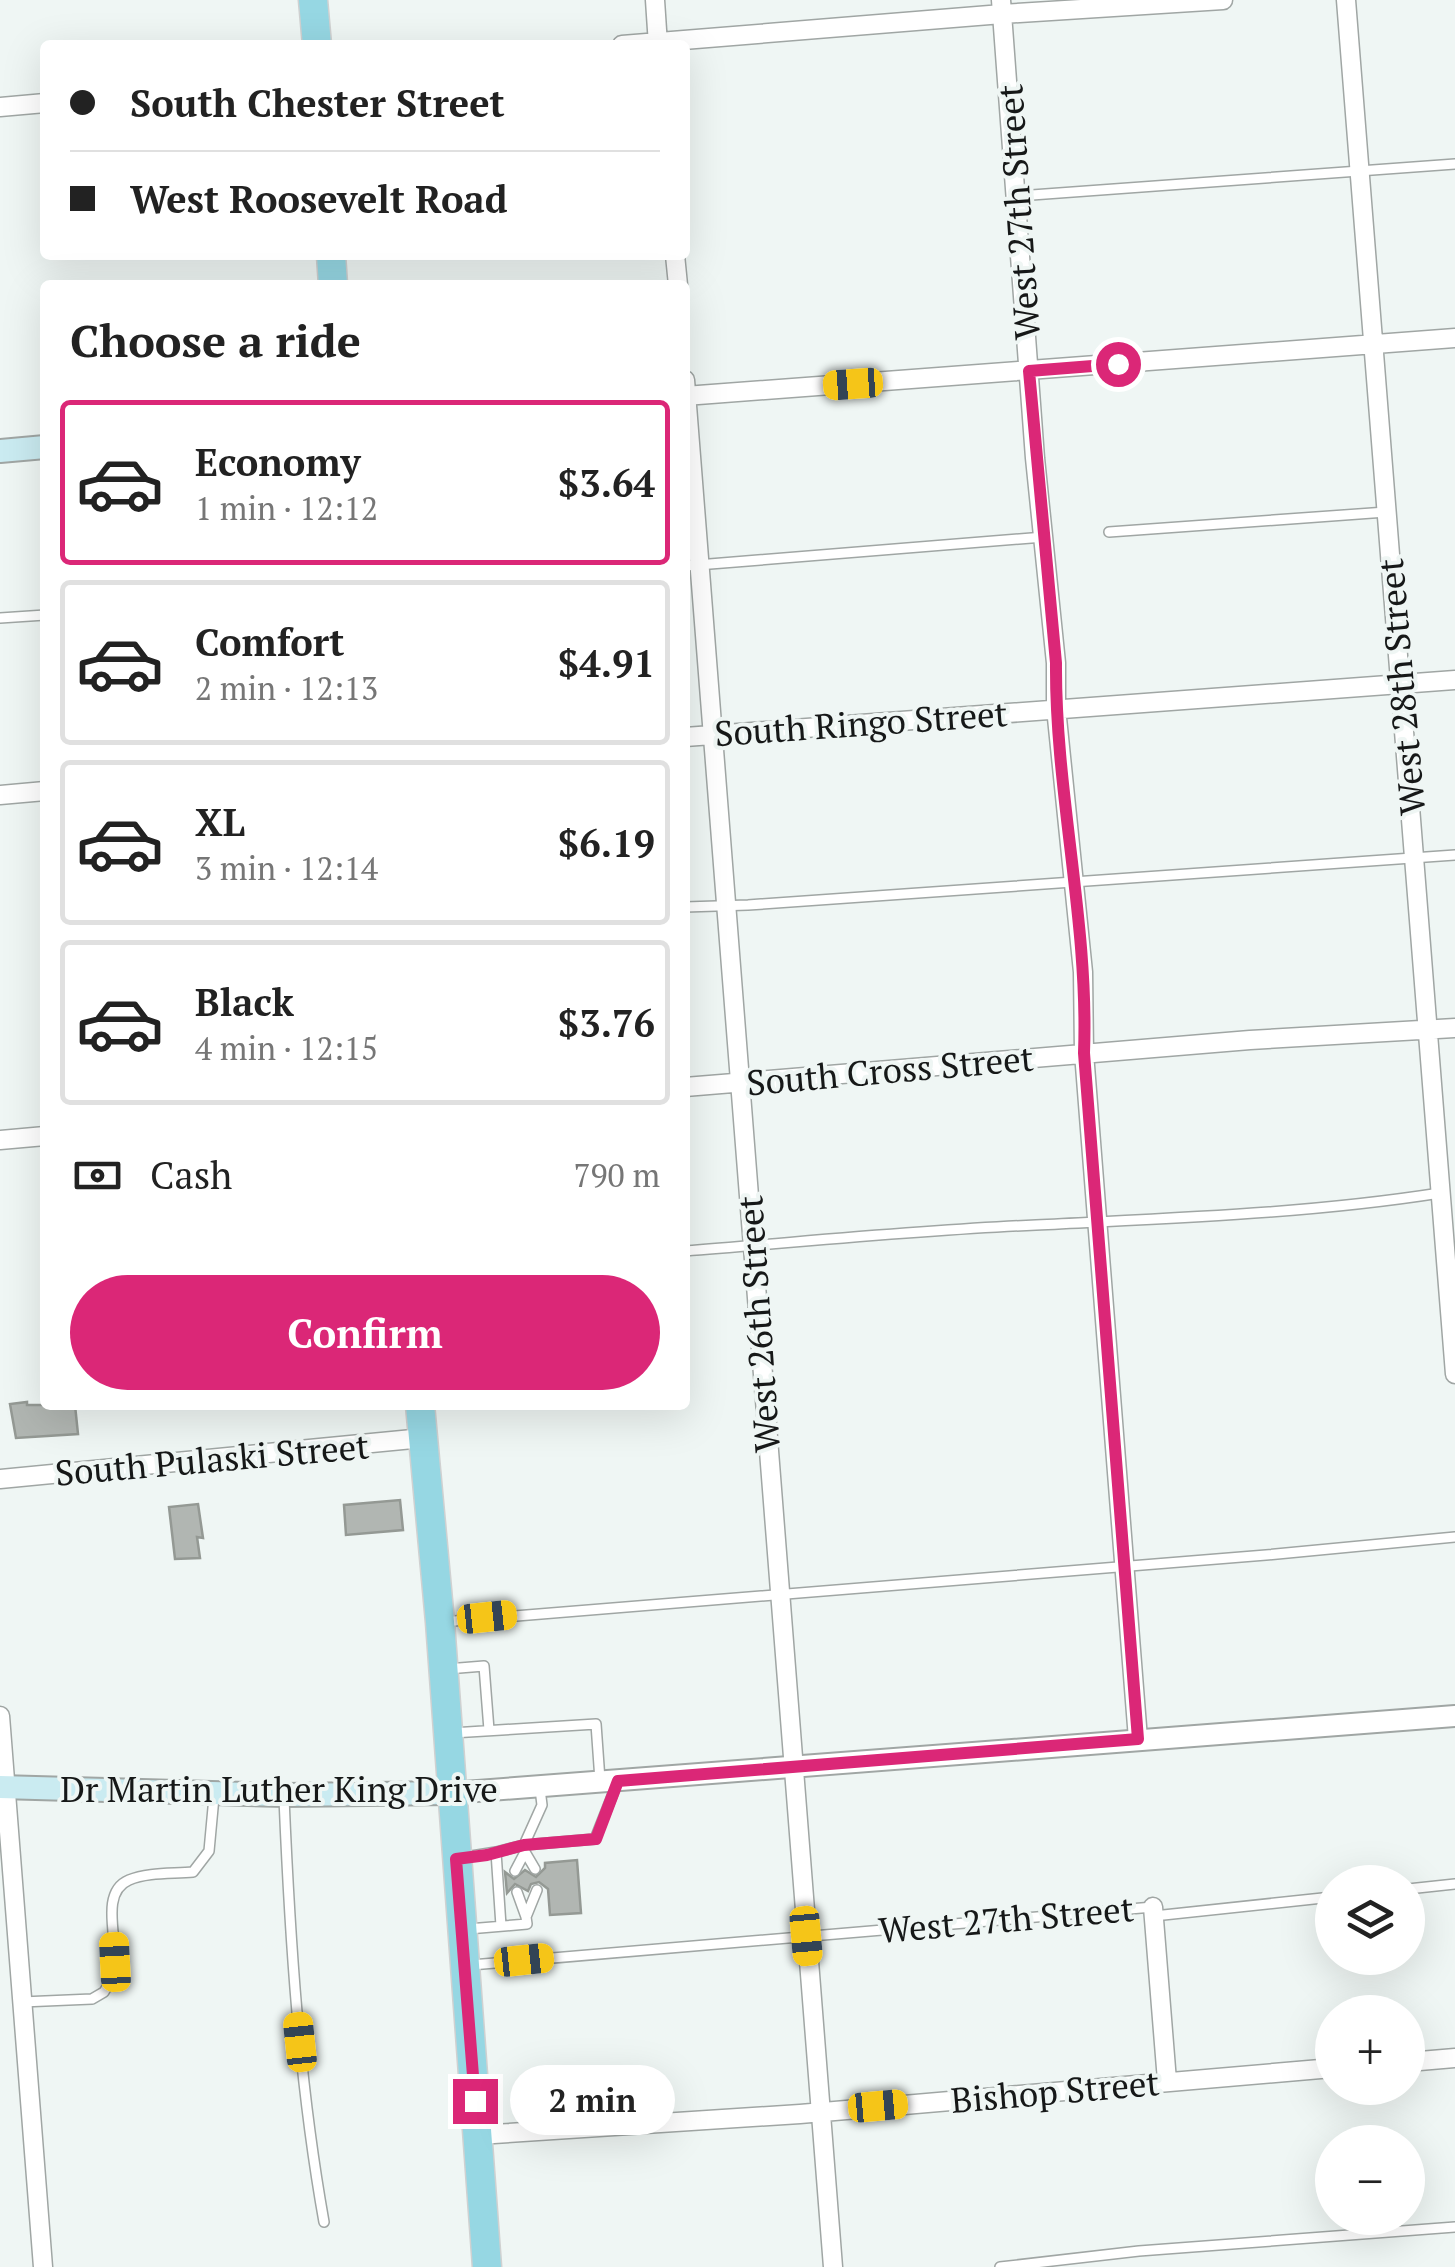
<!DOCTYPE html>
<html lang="en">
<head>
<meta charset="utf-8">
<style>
  :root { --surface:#fff; --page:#f2f2f2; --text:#222; --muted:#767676; --line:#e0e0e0; --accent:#db2777 }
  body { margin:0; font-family:"PT Serif",serif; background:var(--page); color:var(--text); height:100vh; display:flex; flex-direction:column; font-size:38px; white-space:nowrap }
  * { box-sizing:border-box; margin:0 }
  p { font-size:32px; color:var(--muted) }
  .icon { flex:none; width:55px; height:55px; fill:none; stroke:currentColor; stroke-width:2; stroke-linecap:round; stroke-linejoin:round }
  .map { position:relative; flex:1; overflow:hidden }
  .details { position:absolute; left:40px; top:280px; width:650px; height:1130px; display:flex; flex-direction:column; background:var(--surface); border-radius:10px; box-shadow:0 10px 40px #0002 }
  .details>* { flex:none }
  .hud { position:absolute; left:40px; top:40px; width:650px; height:220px; border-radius:10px; box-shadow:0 10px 40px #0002; display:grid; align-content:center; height:220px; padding:0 30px; background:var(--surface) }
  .controls { position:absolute; left:1315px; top:1865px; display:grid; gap:20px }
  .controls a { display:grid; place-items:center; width:110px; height:110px; border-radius:50%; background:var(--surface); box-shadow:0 10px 40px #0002; font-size:50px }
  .end { position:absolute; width:45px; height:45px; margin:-22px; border:12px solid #db2777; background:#fff; box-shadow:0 0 0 5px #fff }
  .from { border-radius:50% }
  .bubble { position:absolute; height:70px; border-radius:35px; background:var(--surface); box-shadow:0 10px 40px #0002; font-size:32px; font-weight:600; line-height:70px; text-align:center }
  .car { position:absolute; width:30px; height:60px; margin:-30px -15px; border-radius:12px; box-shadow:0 0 8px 2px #0007; background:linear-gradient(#f5c518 24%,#345 0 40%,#f5c518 0 76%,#345 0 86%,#f5c518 0) }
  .hud b { display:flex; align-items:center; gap:35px; height:95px; font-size:38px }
  .hud b+b { border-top:2px solid var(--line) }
  .hud i { width:25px; height:25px; background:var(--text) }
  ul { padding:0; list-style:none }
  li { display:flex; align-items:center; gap:30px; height:165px; margin:0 20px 15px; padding:0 10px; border:5px solid var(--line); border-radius:10px }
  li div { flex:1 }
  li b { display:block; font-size:38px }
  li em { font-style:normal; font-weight:600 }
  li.selected { border-color:var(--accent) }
  li>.icon { width:90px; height:90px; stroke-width:1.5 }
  h2 { padding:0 30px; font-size:45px; line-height:120px }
  .pay { display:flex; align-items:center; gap:25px; height:110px; padding:0 30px; font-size:38px }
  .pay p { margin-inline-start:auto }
  .cta { display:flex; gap:20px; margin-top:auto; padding:20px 30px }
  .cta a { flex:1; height:115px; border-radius:60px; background:var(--accent); color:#fff; font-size:40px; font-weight:600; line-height:115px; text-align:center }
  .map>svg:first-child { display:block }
  .building { fill:#b1b6b2; stroke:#949994; stroke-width:2.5 }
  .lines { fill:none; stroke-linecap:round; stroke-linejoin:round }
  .service-casing { stroke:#a0a6a4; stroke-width:12 }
  .minor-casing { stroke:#a0a6a4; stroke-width:21 }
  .tertiary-casing { stroke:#a0a6a4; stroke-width:24 }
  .secondary-casing { stroke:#a0a6a4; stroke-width:26 }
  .primary-casing { stroke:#d0d1d1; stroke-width:31 }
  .service { stroke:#fff; stroke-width:9 }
  .minor { stroke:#fff; stroke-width:18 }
  .tertiary { stroke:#fff; stroke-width:20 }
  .secondary { stroke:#caebf1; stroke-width:22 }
  .primary { stroke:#96d7e3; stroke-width:28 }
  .route { stroke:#db2777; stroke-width:12 }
  .labels { text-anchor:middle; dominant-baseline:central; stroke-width:8; stroke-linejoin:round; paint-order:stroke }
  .street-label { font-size:35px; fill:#161818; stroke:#eff6f4 }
</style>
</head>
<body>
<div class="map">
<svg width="1455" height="2267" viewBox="0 0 1455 2267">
  <rect width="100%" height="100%" fill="#eff6f4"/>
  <path class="building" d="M 27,1402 L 27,1405 L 75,1405 L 78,1434 L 16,1438 L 10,1404 Z
    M 400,1500 L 403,1530 L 346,1535 L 344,1505 Z
    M 198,1504 L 203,1538 L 197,1537 L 200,1558 L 175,1559 L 169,1507 Z
    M 577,1860 L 581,1913 L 550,1915 L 548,1889 L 539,1882 L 531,1884 L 528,1891 L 515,1884 L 507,1893 L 505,1872 L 514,1879 L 525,1870 L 536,1877 L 545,1868 L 545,1863 Z"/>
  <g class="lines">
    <g class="service-casing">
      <path id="service" d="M 1018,196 L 1455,164
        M 1109,532 L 1386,512
        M 685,566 L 1044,537
        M 0,618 L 45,615
        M 685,907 L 748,905 L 1455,855
        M 685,1251 C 802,1242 919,1230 1036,1225 C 1170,1218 1306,1214 1440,1193
        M 442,1622 L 1266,1555 L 1455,1537
        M 447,1669 L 484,1666 L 489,1730
        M 452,1733 L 596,1724 L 600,1780
        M 284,1798 C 290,1940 299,2082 324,2222
        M 525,1852 L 524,1845 L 542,1805 L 540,1789
        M 459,1858 L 496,1852
        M 515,1871 L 525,1852 L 535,1869
        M 1408,1889 L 1455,1884
        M 517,1892 L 526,1917
        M 1154,1916 L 1332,1897
        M 501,1926 L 496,1852 L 524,1845 L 595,1839 L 618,1781
        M 468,1929 L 527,1924 L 526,1917 L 537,1890
        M 471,1965 L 1153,1907
        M 22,2002 L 92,1999 L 104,1992 C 110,1983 114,1973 115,1962 C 117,1938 100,1892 129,1880 C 148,1872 173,1874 193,1872 L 209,1851 L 214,1797
        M 1000,2267 L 1139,2251 L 1455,2227"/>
    </g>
    <g class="minor-casing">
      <path id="minor" d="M 655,0 L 658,45
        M 1001,0 L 1035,458 L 1056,663 L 1056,708 L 1083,972 L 1084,1053 L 1138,1739
        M 1346,0 L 1455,1374
        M 622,45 L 1002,14 L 1223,0
        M 0,107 L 45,103
        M 675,255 L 678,285
        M 685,380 L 833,2267
        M 685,396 L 1455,338
        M 685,737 L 1455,680
        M 0,795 L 45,791
        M 685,1087 L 1250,1040 L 1455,1028
        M 0,1140 L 45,1136
        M 0,1479 L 423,1438
        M 0,1716 L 43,2267
        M 1153,1907 L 1167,2081
        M 1408,2062 L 1455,2058
        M 478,2135 L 800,2114 L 1332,2068"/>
    </g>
    <g class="tertiary-casing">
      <path id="tertiary" d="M 451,1793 L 1455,1716"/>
    </g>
    <g class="secondary-casing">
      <path id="secondary" d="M 0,451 L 45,447
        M 0,1787 L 284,1795 L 451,1793"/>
    </g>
    <g class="primary-casing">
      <path id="primary" d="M 313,0 L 317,45
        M 331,255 L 333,285
        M 420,1405 L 440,1622 L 487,2267"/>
    </g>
    <use href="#service" class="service"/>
    <use href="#minor" class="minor"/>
    <use href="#tertiary" class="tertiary"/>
    <use href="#secondary" class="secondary"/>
    <use href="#primary" class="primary"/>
  </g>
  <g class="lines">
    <path class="route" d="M 475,2101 L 456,1859 L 487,1855 L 524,1845 L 596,1839 L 618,1781 L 1138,1739 L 1084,1053 C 1089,922 1055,793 1056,663 L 1029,371 L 1118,364"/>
  </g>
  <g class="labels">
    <g class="street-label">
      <text transform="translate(1018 212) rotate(-94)">West 27th Street</text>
      <text transform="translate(1401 687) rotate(-95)">West 28th Street</text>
      <text transform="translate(861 723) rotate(-4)">South Ringo Street</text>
      <text transform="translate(890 1070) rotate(-5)">South Cross Street</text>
      <text transform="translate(758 1324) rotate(-94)">West 26th Street</text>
      <text transform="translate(212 1459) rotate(-5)">South Pulaski Street</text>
      <text x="279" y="1789">Dr Martin Luther King Drive</text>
      <text transform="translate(1006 1919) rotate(-5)">West 27th Street</text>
      <text transform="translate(1055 2091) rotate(-5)">Bishop Street</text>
    </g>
  </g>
</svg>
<div class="controls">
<a><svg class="icon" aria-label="layers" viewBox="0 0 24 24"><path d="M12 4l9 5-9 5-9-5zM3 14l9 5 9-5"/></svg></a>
<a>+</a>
<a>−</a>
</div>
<i class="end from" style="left:1118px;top:364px"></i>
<i class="end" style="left:475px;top:2101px"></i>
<div class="bubble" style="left:510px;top:2065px;width:165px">2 min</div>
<i class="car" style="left:853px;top:384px;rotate:266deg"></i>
<i class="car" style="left:487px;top:1617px;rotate:84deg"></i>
<i class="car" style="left:806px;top:1936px;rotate:175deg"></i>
<i class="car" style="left:524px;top:1960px;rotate:84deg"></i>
<i class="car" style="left:115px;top:1962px;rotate:357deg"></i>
<i class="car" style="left:300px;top:2042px;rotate:354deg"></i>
<i class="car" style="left:878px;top:2106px;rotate:85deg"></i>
<div class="hud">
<b><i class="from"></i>South Chester Street</b>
<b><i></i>West Roosevelt Road</b>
</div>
<section class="details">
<h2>Choose a ride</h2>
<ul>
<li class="selected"><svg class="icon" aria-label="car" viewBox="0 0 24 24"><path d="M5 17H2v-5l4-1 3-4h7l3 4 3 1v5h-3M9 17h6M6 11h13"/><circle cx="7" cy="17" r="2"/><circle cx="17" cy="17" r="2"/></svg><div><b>Economy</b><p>1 min · 12:12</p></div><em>$3.64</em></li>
<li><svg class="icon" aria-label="car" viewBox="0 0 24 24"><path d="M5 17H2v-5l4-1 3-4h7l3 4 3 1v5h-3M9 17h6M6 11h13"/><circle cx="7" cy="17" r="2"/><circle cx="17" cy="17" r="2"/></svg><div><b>Comfort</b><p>2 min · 12:13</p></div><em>$4.91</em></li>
<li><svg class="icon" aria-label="car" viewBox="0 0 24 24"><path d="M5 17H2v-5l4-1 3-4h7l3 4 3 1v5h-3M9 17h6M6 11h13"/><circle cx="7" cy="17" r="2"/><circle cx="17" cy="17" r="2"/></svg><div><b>XL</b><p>3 min · 12:14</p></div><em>$6.19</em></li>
<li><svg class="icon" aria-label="car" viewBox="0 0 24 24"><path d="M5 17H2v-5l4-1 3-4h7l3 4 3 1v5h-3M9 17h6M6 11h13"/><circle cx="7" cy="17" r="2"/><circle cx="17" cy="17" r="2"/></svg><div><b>Black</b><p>4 min · 12:15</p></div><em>$3.76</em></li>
</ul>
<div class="pay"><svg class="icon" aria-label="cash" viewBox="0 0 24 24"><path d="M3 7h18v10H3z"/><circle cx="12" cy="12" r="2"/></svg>Cash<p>790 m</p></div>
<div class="cta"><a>Confirm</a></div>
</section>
</div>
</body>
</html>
